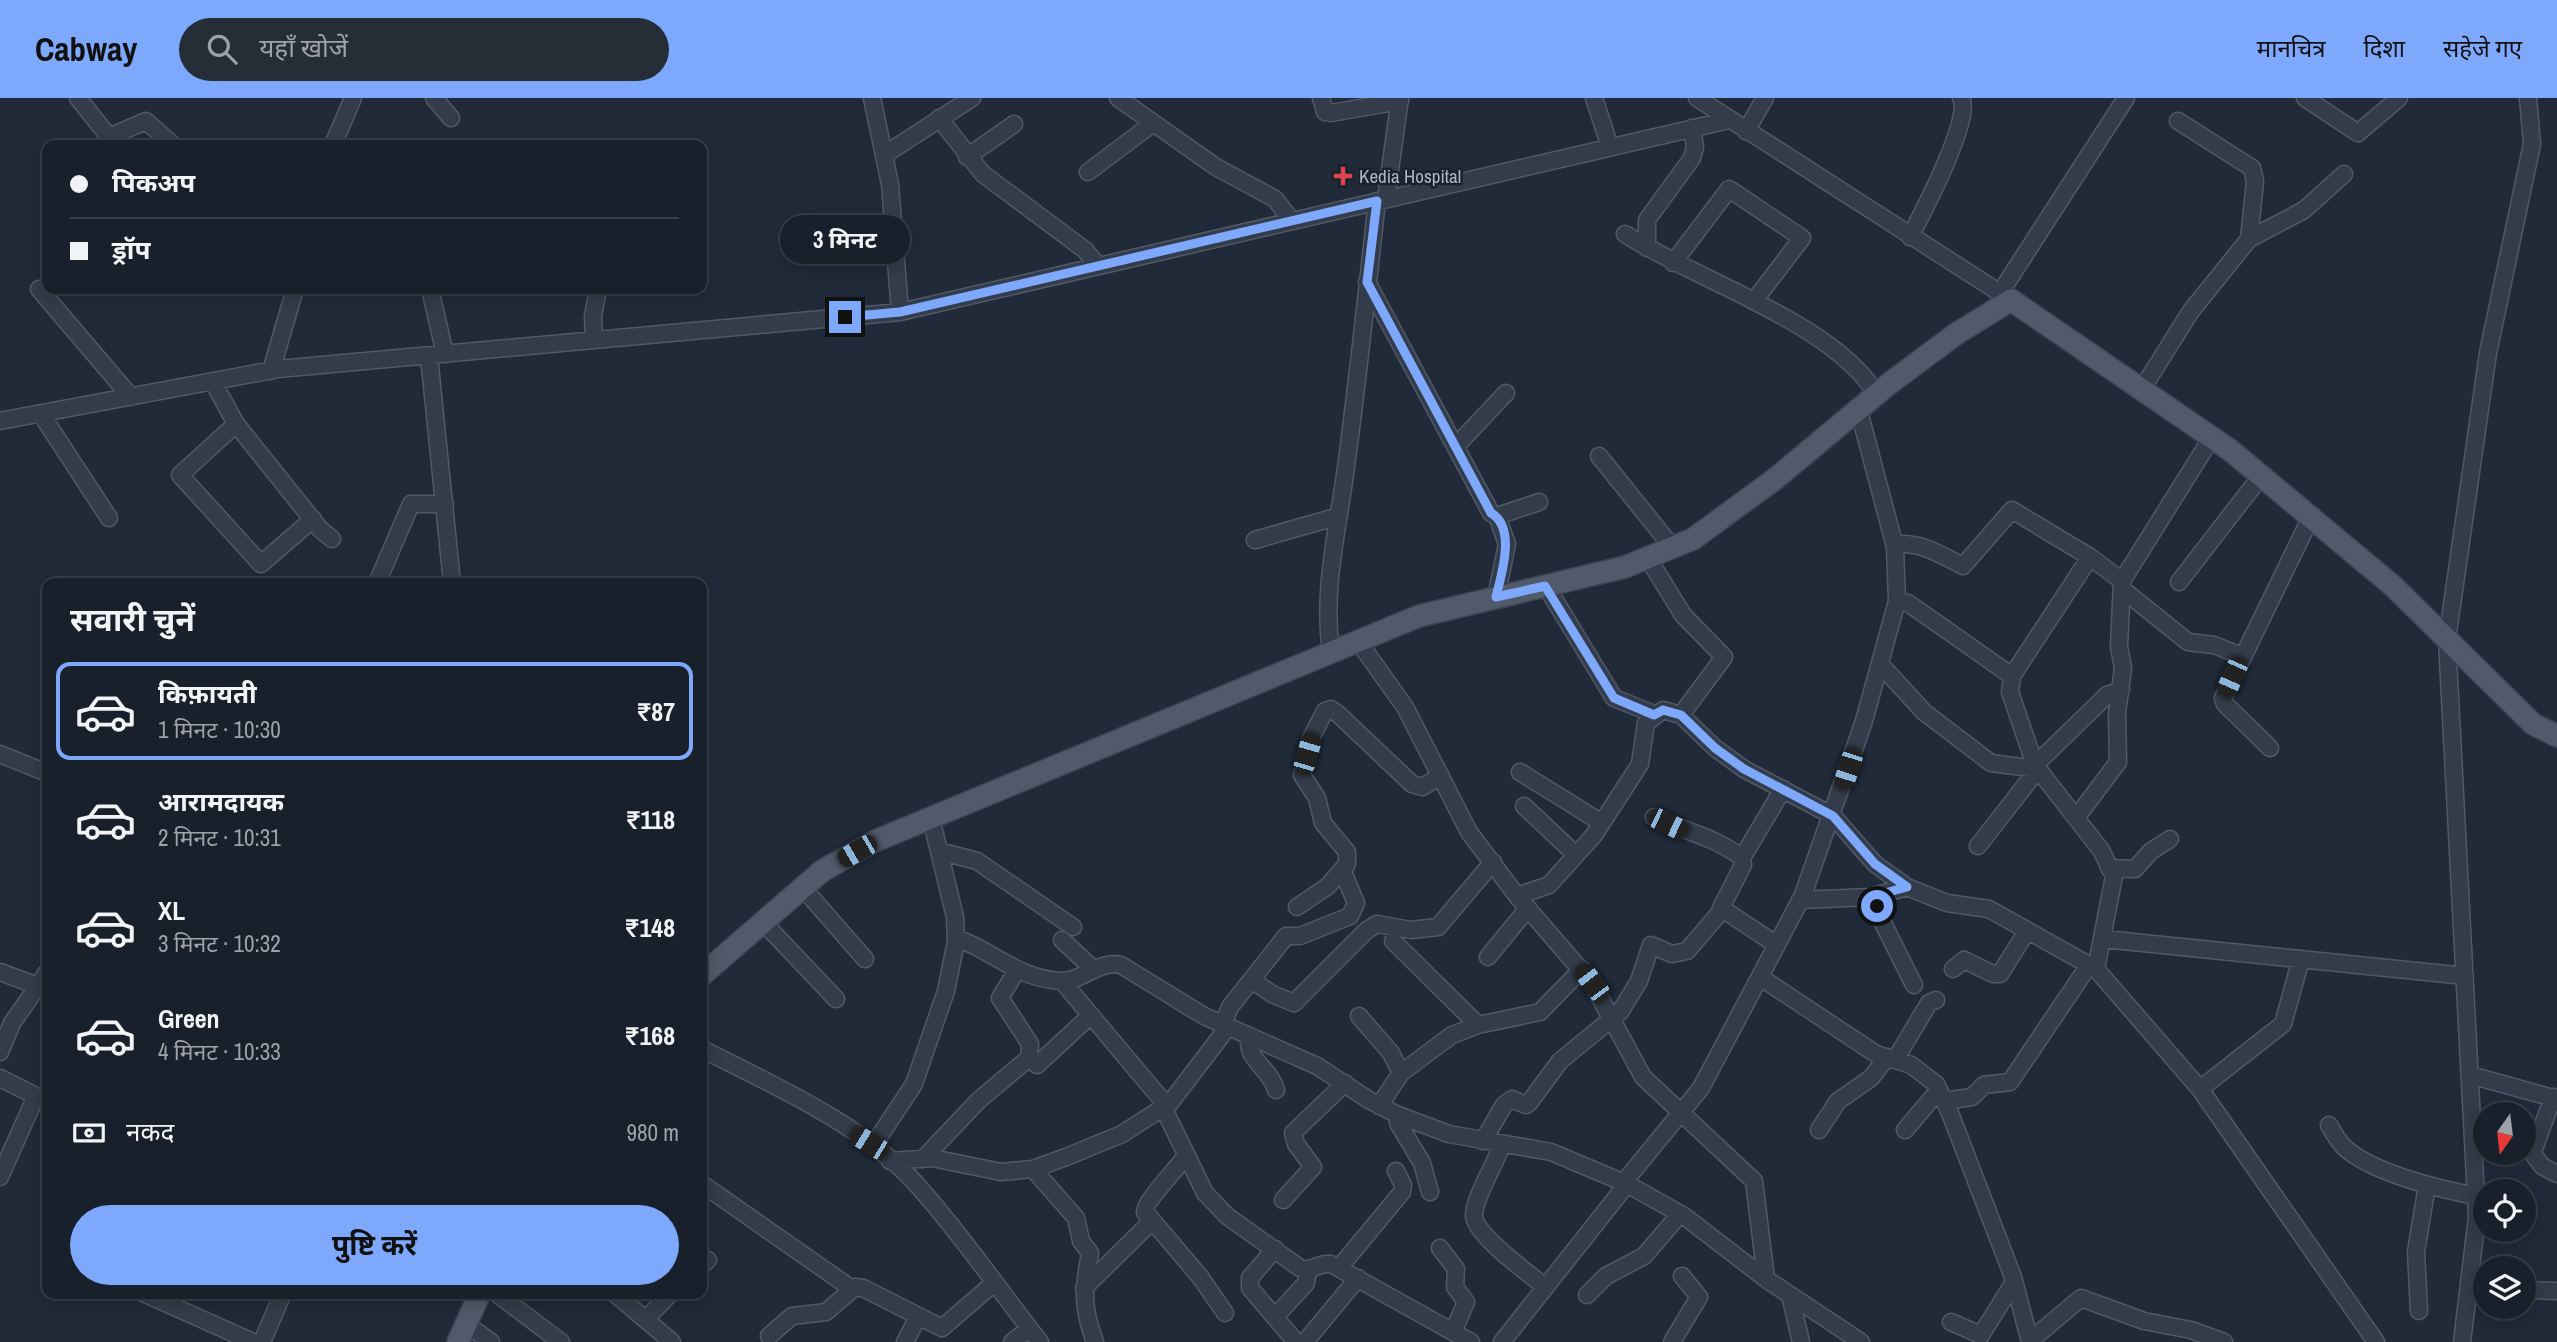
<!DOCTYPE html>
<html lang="hi">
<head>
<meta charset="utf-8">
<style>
  :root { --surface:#18202b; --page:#252d37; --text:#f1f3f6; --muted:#9fa3a9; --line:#363e47; --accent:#7da8fc }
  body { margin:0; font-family:"Archivo Narrow","Noto Sans Devanagari",sans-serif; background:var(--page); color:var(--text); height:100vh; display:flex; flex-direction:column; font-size:26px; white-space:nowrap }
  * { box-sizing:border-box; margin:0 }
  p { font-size:23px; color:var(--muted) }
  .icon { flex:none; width:38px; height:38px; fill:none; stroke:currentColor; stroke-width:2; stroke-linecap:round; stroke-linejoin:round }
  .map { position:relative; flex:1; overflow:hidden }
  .panel { position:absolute; left:42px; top:480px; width:665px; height:721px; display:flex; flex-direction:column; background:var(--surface); border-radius:14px; box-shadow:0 4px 18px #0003,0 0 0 2px var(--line) }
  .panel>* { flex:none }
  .top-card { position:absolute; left:42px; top:42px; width:665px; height:154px; border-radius:14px; box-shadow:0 4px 18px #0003,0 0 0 2px var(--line); display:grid; align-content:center; height:154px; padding:0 28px; background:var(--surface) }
  .needle { width:46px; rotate:194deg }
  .buttons { position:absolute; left:2473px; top:1004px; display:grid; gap:14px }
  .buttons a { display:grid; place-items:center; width:63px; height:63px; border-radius:50%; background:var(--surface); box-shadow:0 4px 18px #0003,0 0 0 2px var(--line); font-size:35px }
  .end { position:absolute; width:32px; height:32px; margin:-16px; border:9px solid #7da8fc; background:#111; box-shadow:0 0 0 4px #111 }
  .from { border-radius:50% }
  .bubble { position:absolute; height:49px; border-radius:24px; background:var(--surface); box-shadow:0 4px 18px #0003,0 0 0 2px var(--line); font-size:23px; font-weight:700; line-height:49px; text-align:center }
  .car { position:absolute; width:21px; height:42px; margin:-21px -10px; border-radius:9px; box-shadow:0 0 5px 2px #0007; background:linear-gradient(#222 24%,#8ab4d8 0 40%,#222 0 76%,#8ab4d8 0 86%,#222 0) }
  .top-card b { display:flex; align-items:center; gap:24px; height:66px; font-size:26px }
  .top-card b+b { border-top:2px solid var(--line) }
  .top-card i { width:18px; height:18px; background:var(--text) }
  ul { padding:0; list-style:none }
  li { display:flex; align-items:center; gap:21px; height:98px; margin:0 14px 10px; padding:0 14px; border:4px solid transparent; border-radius:14px }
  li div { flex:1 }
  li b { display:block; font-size:26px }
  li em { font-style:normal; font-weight:700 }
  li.selected { border-color:var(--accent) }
  li>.icon { width:63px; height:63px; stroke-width:1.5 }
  h2 { padding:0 28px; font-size:32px; line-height:84px }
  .pay { display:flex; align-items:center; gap:18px; height:77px; padding:0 28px; font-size:26px }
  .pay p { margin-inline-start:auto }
  .button { display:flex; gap:14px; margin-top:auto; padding:14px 28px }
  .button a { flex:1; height:80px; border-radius:42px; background:var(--accent); color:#111; font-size:28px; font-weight:700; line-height:80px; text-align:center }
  header { display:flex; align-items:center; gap:42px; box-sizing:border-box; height:98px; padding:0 35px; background:var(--accent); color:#111 }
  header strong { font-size:33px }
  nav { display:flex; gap:38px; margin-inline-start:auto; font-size:24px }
  .search { width:490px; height:63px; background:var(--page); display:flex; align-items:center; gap:18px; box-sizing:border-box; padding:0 24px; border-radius:38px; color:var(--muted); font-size:26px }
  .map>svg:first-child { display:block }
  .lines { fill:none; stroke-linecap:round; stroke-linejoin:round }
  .minor-casing { stroke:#515967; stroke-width:19 }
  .major-casing { stroke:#3d4553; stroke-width:24 }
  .minor { stroke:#333c4a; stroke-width:16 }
  .major { stroke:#515a6a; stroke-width:21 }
  .route { stroke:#7da8fc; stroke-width:9 }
  .health-dot { fill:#e0444e; stroke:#19212e; stroke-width:2.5 }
  .labels { text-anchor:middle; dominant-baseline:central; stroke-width:5; stroke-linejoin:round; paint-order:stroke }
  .poi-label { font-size:19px; fill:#aeb6c6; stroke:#19212e; text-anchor:start }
</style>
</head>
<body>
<header>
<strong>Cabway</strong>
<div class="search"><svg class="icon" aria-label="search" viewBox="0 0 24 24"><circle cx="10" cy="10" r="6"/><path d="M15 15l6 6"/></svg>यहाँ खोजें</div>
<nav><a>मानचित्र</a><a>दिशा</a><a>सहेजे गए</a></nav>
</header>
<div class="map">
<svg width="2557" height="1244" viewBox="0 0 2557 1244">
  <rect width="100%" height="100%" fill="#202a39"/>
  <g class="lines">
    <g class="minor-casing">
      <path id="minor" d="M 78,0 L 109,39 L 146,23 L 173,47
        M 434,0 L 451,20
        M 872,0 L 890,86 L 900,214
        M 1118,0 L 1216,69 L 1275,101 L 1292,123
        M 1321,0 L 1325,14 L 1331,15 L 1400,3
        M 1594,0 L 1610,49
        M 1697,0 L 2011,202
        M 2305,0 L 2358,35 L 2399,0
        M 939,20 L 983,76 L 1085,152 L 1098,168
        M 2178,23 L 2252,70 L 2255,83 L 2249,141
        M 1746,33 L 1765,0
        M 333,47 L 353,0
        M 884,57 L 972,0
        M 967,59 L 1014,26
        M 1088,74 L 1152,26
        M 1386,101 L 1400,0
        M 1625,136 C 1697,183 1833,224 1877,297
        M 1910,139 C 1922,116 1973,19 1961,0
        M 1647,150 L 1647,122 L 1692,60 L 1695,49 L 1692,30
        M 1673,165 L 1729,91 L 1802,140 L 1754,203
        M 1367,184 L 1491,415 L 1497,418 L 1539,404
        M 39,191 L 131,299
        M 430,191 L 445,256
        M 2000,195 L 2126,0
        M 594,242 L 593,218 L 598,191
        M 429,258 L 452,485
        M 271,273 L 295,191
        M 213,284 L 236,326 L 320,431 L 332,441
        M 2142,291 L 2191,213 L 2249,141 L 2304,112 L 2344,76
        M 41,316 L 109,420
        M 0,323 L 278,271 L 900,214 L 1729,22
        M 236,326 L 180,377 L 261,466 L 313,421
        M 1456,348 L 1506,295
        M 1599,358 L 1673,450
        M 1255,442 L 1339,418
        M 1894,446 C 1922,444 1939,456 1963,468 L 2012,412 L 2090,459 L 2122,483 L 2212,339
        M 1648,460 L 1683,517 L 1724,559 L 1681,617
        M 2179,484 L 2261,378
        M 377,485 L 411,406 L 445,406
        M 1546,488 L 1614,600 L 1654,616
        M 2122,491 L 2188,544 L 2214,547 L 2242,558
        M 1496,499 L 1507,446 L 1497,418
        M 1897,503 L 1908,505 L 2012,578 L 2090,459
        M 1358,543 L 1405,609 L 1469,734 L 1517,798 L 1592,885 L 1643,979 L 1754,1083 L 1766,1181
        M 1331,554 C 1322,491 1338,431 1346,369 C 1358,281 1367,192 1377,103
        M 1880,566 L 1924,614 L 1991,665 L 2038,671
        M 2012,578 L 2010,594 L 2035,667 L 2076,720 L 2118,664 L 2117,615 L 2123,570 L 2119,549 L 2122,483
        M 2270,650 L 2225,606 L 2223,600 L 2311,419
        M 0,656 L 47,675
        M 2035,667 L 2107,597 L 2121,592
        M 1520,674 L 1602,725
        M 1524,708 L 1576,757
        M 1654,719 C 1683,733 1716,739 1742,760 L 1743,767 L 1721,810 L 1777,847
        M 1978,748 L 2038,671
        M 939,753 L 977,763 L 1073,829
        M 1742,760 L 1783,691
        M 2109,770 L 2135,771 L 2151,753 L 2170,741
        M 803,790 L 865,861
        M 1517,798 L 1549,787 L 1594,737 L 1640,666 L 1646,625 L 1663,612 L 1681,617 L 1715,650 L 1744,671 L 1833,718 L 1875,766 L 1907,789 L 1947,805 L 1989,811 L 2096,871 L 2114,778 L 2101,752 L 2076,720
        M 1870,799 L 1914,887
        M 1800,802 L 1870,799 L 1907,789
        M 1297,809 L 1328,788 L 1347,766 L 1347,754 L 1323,725 L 1317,700 L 1302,677 L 1311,640 L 1325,613 L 1331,611 L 1338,616 L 1412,686 L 1422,689 L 1441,678
        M 763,824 L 836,901
        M 956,840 C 994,853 1016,880 1060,883 C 1082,884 1098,862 1121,867 L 1204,918 L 1317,968 L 1369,1002 L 1398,1017 L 1449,1036 L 1551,1054 L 1627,1086 L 1684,1118 L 1766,1181 L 1861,1244
        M 2104,841 L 2465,878
        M 1062,842 L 1093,871
        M 1393,843 L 1478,927
        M 1488,859 L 1528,810
        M 1953,871 L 1964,862 L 1993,876 L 2000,876 L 2027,833
        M 2096,871 L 2200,991 L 2376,1244
        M 0,874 L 38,888 L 47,874
        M 1760,879 L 1876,956 L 1911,967 L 1936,986 L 1950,1015 L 2013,1179 L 2030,1244
        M 1252,882 L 1272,896 L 1294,905 L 1367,832 L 1377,826 L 1411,832 L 1438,829 L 1493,764
        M 1062,883 L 1166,1007
        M 1359,918 L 1391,955 L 1401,975
        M 1223,926 L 1230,909 L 1286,838 L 1300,838 L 1350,818 L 1356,805 L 1343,774
        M 1250,938 C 1243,961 1271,970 1276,992
        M 702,951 C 773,987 864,1027 918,1088 C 962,1137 999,1192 1040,1244
        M 0,954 L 12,925 L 38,888
        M 1895,962 L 1929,905 L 1936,902
        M 1037,967 L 1090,918
        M 2470,977 L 2557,1001
        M 0,980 L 34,997 L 32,1007 L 0,1079
        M 2200,991 L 2283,926 L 2301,861
        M 1944,1003 L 1972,999 L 1984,987 L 2010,984 L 2089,867
        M 1379,1008 L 1401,975 L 1452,937 L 1478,927 L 1540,914 L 1582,871
        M 1163,1009 L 1205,1095 L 1227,1118 L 1300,1170 C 1311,1175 1319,1164 1331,1166 L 1471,1244
        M 1398,1017 L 1398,1025 L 1422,1065 L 1430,1094
        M 2329,1027 C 2333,1034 2338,1043 2344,1049 C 2372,1075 2439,1091 2476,1098
        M 1819,1032 L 1838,1003 L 1871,980 L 1887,959
        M 1905,1032 L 1939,992
        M 1483,1043 L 1504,1007 L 1512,1001 L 1526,1007 L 1529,1005 L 1560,963 L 1620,914 L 1639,883 L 1651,847 L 1672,856 L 1687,853 L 1722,812
        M 1502,1046 C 1496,1065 1474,1100 1474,1117 C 1474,1137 1530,1176 1545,1189
        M 873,1048 L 914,986 L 946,893 L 956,844 L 955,819 L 931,720
        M 2524,1052 L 2534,1051 L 2553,999
        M 2531,1053 L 2542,1068 L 2557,1076
        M 1185,1059 C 1176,1072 1144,1104 1145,1114 L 1201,1180 L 1225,1215
        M 923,1061 L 979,1002 L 1029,960 L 1030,946 L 1000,900 L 1017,872
        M 890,1063 L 932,1060 L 1001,1074 L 1033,1071 L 1066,1059 L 1122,1036 L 1170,1005 L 1228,929
        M 1033,1071 L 1076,1120 L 1081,1143 L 1090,1155 C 1083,1192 1082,1209 1095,1244
        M 1624,1084 L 1701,990 L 1803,797 L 1864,623 L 1897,503 L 1895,449 L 1859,313
        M 702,1086 L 852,1191
        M 1283,1102 L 1313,1069 L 1296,1046 L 1293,1035 L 1345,985
        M 1440,1150 L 1456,1171 L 1455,1189 L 1466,1204 L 1454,1232
        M 1275,1151 L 1250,1180 L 1250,1190 L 1296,1244
        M 702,1167 L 708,1162
        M 1339,1170 L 1402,1094 L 1403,1087 L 1396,1073
        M 1084,1190 L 1146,1129 L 1149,1121
        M 2524,1192 L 2557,1193
        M 143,1195 L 253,1244
        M 496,1195 L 561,1244
        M 614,1195 L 672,1244
        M 1587,1197 L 1606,1178 L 1644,1158 L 1680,1116
        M 1790,1197 L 1801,1244
        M 2419,1213 L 2416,1154 L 2427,1087
        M 1275,1219 L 1306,1185 L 1308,1172
        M 646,1221 L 671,1195
        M 1951,1224 L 1981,1237 L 2014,1184
        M 466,1226 L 491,1244
        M 769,1238 L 792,1218 L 826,1214 L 855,1189 L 863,1190 L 942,1230 L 994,1185
        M 2031,1242 L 2081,1200 L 2144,1223 L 2191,1232 L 2224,1244
        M 262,1244 L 283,1195
        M 905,1244 L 918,1219
        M 1012,1244 L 1029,1231
        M 1305,1244 L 1358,1180
        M 1502,1244 L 1627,1086
        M 1672,1244 L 1699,1199 L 1682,1178
        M 2462,1244 L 2477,1119 L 2447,542 L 2488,255 L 2532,46 L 2528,0"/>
    </g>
    <g class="major-casing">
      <path id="major" d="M 702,877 L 822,773 L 875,743 L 1419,518 L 1625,469 L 1693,441 L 1775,381 L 1890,285 L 1956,236 L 2011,202 L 2230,352 L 2393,488 L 2533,626 L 2557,638
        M 458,1244 L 480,1195"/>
    </g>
    <use href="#minor" class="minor"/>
    <use href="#major" class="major"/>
  </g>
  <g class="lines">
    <path class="route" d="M 845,219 L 900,214 L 1377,103 L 1367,184 L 1491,415 C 1517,430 1501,477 1496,499 L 1545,488 L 1614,600 L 1654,617 L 1663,612 L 1681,617 L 1715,650 L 1744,671 L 1833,718 L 1875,766 L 1907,789 L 1870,799 L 1877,808"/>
  </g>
  <path class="health-dot" d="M1339.5 67.5h7v7h7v7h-7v7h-7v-7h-7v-7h7z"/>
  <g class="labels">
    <g class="poi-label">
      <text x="1359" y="78">Kedia Hospital</text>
    </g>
  </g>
</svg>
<div class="buttons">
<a><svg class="needle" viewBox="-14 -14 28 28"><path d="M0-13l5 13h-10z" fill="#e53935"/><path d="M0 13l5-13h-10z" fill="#9fa3a9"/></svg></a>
<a><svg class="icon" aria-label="locate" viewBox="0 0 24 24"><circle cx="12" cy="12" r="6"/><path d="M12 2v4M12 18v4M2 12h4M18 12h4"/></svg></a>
<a><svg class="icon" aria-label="layers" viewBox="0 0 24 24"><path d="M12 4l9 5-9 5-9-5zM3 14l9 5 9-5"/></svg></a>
</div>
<i class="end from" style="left:1877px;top:808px"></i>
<i class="end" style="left:845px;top:219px"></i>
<div class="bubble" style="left:780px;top:117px;width:130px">3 मिनट</div>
<i class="car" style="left:2232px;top:579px;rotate:204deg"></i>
<i class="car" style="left:1307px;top:656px;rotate:16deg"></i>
<i class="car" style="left:1848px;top:671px;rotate:198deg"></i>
<i class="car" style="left:1668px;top:726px;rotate:116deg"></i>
<i class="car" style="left:857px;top:753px;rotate:240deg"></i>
<i class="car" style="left:1592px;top:885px;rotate:323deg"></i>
<i class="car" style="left:869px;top:1045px;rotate:302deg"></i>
<div class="top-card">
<b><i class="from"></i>पिकअप</b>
<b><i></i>ड्रॉप</b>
</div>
<section class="panel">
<h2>सवारी चुनें</h2>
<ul>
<li class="selected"><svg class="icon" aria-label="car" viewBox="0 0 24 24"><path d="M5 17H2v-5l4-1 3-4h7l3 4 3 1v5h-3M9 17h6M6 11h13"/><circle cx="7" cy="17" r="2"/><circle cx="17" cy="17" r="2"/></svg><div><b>किफ़ायती</b><p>1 मिनट · 10:30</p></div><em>₹87</em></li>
<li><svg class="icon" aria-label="car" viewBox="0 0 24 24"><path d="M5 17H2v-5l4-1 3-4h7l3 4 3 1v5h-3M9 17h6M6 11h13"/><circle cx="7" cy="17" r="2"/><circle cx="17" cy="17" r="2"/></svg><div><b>आरामदायक</b><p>2 मिनट · 10:31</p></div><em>₹118</em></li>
<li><svg class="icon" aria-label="car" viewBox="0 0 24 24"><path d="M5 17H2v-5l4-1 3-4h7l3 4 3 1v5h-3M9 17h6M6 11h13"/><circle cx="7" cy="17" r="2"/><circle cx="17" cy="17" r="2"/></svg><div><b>XL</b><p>3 मिनट · 10:32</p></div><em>₹148</em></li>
<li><svg class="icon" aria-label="car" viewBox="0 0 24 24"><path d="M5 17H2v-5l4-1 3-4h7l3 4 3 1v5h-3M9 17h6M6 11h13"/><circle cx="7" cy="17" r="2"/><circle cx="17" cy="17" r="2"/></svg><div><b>Green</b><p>4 मिनट · 10:33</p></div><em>₹168</em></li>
</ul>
<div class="pay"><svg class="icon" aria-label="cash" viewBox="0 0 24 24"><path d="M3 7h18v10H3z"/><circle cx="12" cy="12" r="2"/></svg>नकद<p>980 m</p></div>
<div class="button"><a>पुष्टि करें</a></div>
</section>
</div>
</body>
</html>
